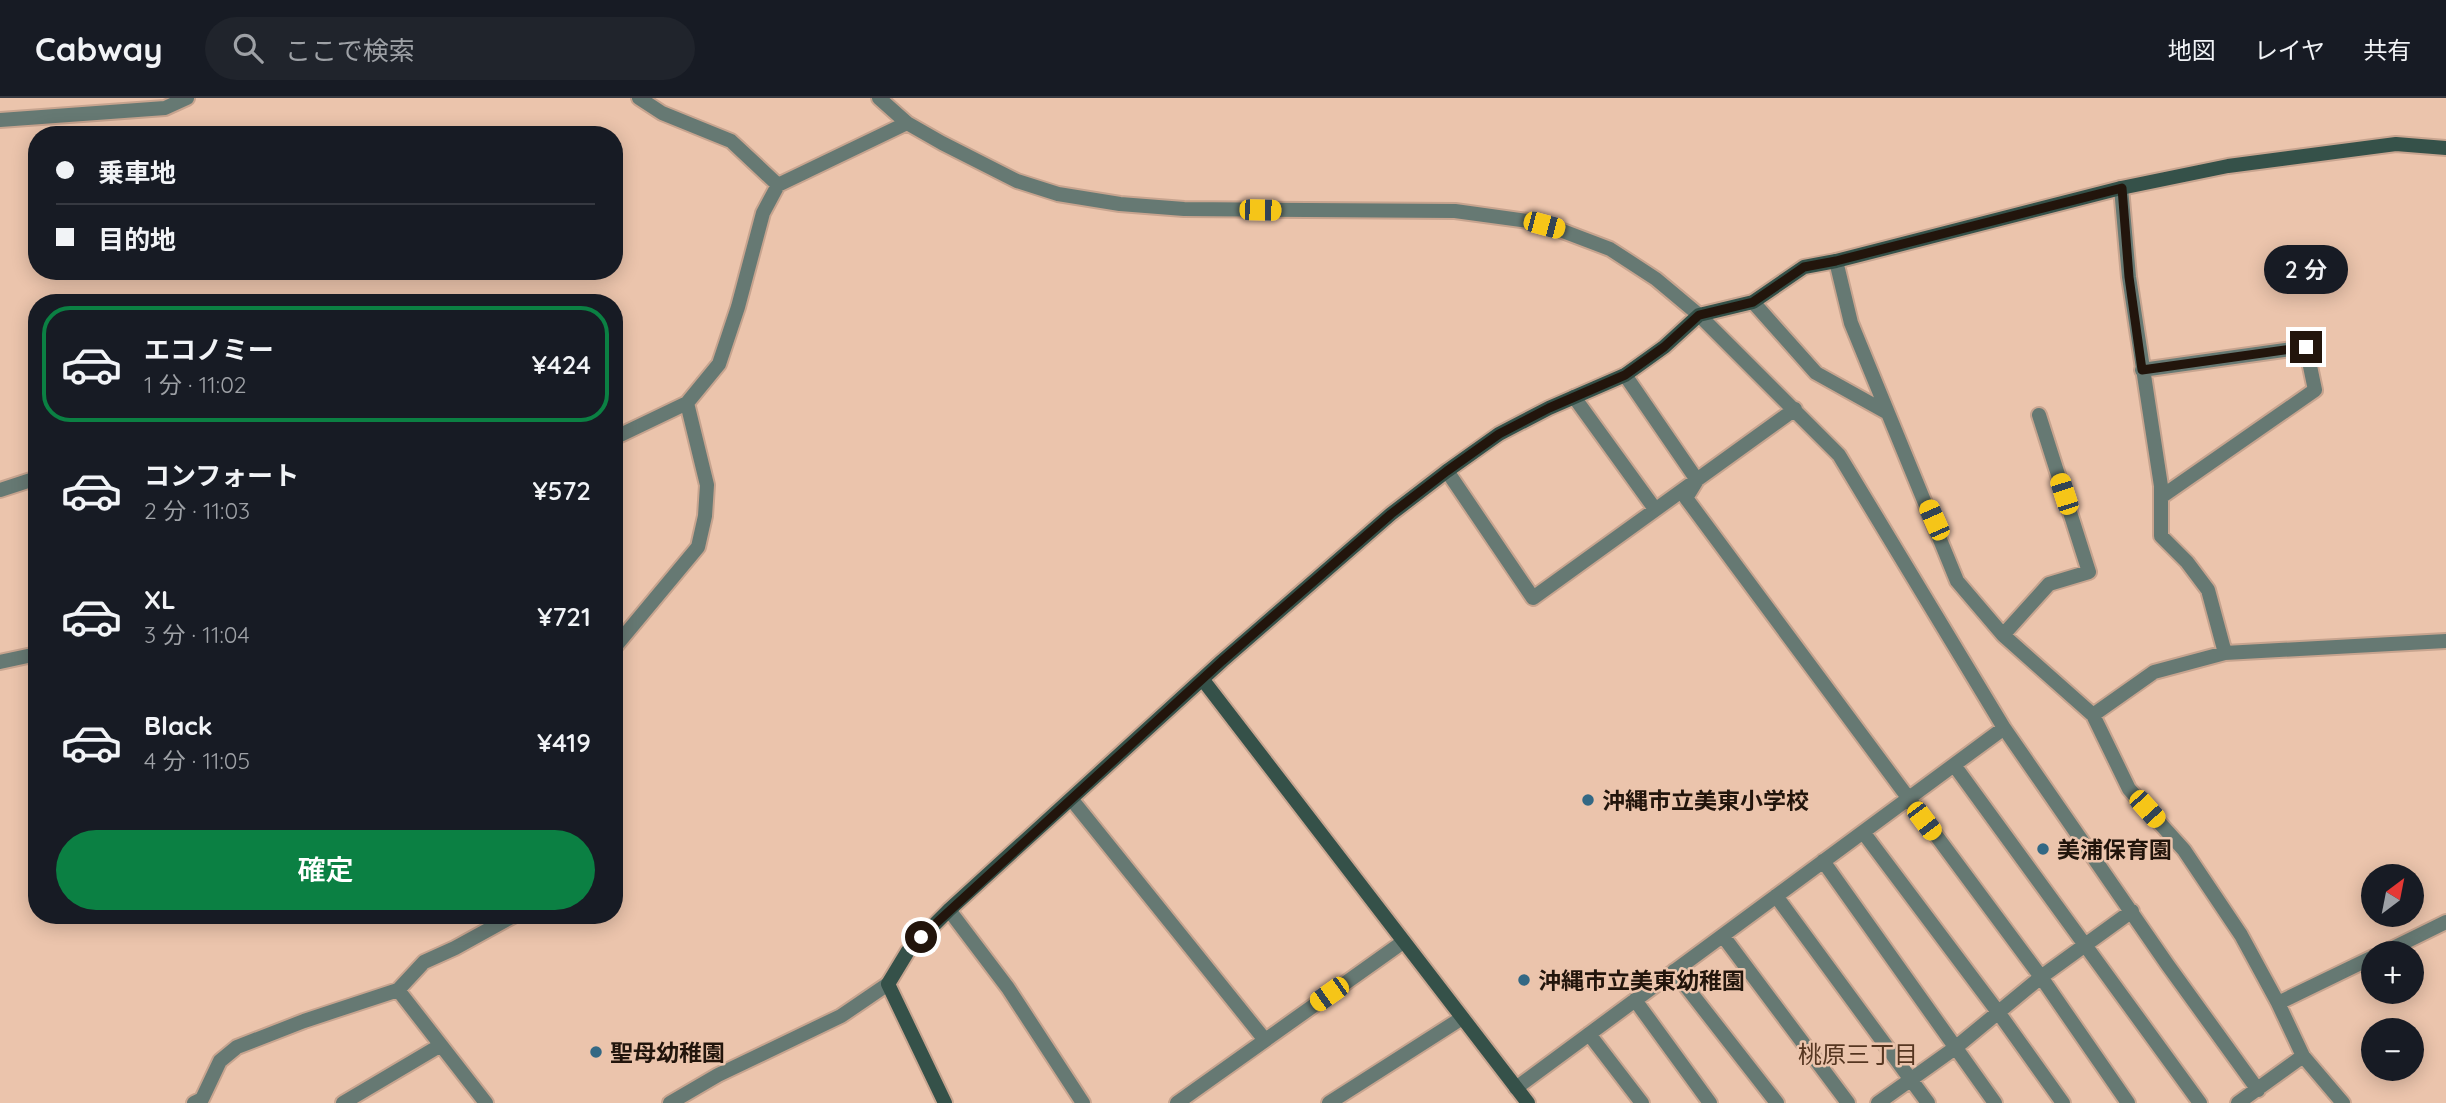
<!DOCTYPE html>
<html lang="ja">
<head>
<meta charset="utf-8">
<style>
  :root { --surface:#171b24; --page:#20242c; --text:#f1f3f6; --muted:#9ea1a6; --line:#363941; --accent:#0b8043 }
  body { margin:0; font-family:Quicksand,"Noto Sans JP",sans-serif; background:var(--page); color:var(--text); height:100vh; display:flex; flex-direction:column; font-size:26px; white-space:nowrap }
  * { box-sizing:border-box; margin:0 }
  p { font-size:23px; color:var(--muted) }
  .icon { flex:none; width:38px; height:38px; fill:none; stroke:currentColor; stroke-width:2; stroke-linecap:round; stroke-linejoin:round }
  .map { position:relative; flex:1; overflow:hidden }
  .details { position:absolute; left:28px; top:196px; width:595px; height:630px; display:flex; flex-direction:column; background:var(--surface); border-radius:28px; box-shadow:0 4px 18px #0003 }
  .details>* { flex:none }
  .banner { position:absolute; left:28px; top:28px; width:595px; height:154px; border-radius:28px; box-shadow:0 4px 18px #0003; display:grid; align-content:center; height:154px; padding:0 28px; background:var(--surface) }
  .needle { width:46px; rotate:32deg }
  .controls { position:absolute; left:2361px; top:766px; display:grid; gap:14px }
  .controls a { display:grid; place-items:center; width:63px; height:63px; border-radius:50%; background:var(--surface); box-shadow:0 4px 18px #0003; font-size:35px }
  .end { position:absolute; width:32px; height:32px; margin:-16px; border:9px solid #22150c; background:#fff; box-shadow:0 0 0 4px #fff }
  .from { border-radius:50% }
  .bubble { position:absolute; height:49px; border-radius:24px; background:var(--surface); box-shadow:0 4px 18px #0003; font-size:23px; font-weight:600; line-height:49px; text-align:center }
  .car { position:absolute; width:21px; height:42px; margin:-21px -10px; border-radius:9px; box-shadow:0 0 5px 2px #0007; background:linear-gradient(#f5c518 24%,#345 0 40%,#f5c518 0 76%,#345 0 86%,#f5c518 0) }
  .banner b { display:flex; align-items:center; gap:24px; height:66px; font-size:26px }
  .banner b+b { border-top:2px solid var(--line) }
  .banner i { width:18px; height:18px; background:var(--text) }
  ul { padding:12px 0 0; list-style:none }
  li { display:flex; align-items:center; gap:21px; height:116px; margin:0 14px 10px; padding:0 14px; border:4px solid transparent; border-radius:28px }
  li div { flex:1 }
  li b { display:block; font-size:26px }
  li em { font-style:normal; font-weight:600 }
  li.current { border-color:var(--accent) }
  li>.icon { width:63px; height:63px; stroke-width:1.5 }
  .primary-button { display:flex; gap:14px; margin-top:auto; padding:14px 28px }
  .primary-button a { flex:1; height:80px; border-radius:42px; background:var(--accent); color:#fff; font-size:28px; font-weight:600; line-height:80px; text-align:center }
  header { display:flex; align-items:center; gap:42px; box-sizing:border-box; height:98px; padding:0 35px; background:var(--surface); border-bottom:2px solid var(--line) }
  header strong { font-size:33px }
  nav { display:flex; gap:38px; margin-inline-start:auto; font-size:24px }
  .search { width:490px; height:63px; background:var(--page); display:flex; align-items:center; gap:18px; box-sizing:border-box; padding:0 24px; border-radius:38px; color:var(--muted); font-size:26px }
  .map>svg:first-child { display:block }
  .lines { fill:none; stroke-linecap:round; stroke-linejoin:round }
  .street-casing { stroke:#c7a48f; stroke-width:18 }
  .secondary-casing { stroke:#c7a48f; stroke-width:18 }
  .street { stroke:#667973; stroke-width:14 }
  .secondary { stroke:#355149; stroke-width:14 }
  .route { stroke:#22150c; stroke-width:9 }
  .poi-dot { fill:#336884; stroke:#ebc4ac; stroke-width:2.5 }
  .labels { text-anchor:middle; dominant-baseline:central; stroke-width:5; stroke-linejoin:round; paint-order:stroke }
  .poi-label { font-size:23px; font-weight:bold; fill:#22150c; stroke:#ebc4ac; text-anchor:start }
  .neighbourhood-label { font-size:24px; fill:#553621; stroke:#ebc4ac }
</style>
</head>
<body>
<header>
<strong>Cabway</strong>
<div class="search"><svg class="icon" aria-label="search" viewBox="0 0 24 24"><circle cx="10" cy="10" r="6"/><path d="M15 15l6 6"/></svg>ここで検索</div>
<nav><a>地図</a><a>レイヤ</a><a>共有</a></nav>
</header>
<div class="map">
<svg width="2446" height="1005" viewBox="0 0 2446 1005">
  <rect width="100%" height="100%" fill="#ebc4ac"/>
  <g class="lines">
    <g class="street-casing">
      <path id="street" d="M 639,0 L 662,15 L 731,43 L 778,87
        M 879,0 L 907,25 L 942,45 L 1017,83 L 1058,96 L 1120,106 L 1184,111 L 1455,113 L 1528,123 L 1560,132 L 1610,151 L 1656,181 L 1699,217 L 1839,357 L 2004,630 L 2167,866 L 2258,992
        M 0,22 L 165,10 L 187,0
        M 2121,90 L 2129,179 L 2161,388 L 2161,438 L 2187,464 L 2208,492 L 2225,555
        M 1836,163 L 1851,225 L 1957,483 L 2003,537 L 2093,617 L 2129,691 L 2184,752 L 2241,837 L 2278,905 L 2303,958 L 2343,1005
        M 1753,204 L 1816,275 L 1886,314
        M 2142,272 L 2306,249 L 2315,292 L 2161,399
        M 1625,277 L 1697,382 L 1686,400 L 2041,879 L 2128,1005
        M 1574,299 L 1655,411
        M 614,340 L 687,305 L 719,266 L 738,209 L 763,115 L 778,87 L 907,25
        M 1447,373 L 1533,500 L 1795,311
        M 0,392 L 37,380
        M 2003,537 L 2049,486 L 2089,474 L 2039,317
        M 614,550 L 698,449 L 705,418 L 707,387 L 687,305
        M 0,564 L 37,556
        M 2093,617 L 2154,574 L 2225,555 L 2446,543
        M 1954,667 L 2200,1005
        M 1072,702 L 1265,942
        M 1863,734 L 1998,914 L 2063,1005
        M 1823,763 L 1995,1005
        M 1776,798 L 1928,1005
        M 949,812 L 1008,890 L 1083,1005
        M 1723,838 L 1848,1005
        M 2381,856 L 2446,824
        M 1674,873 L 1777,1005
        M 398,892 L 486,1005
        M 1635,902 L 1710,1005
        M 2278,905 L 2373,859
        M 1589,936 L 1642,1005
        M 1516,990 L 2004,630
        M 194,1005 L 202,1001 L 220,963 L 237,949 L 304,923 L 398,892 L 424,864 L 455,850 L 515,817
        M 343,1005 L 441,947
        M 670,1005 L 718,977 L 841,918 L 888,886
        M 1177,1005 L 1403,844
        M 1329,1005 L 1462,920
        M 1878,1005 L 1955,950 L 2041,879 L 2132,813
        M 2238,1005 L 2303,958"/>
    </g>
    <g class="secondary-casing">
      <path id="secondary" d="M 1203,582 L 1528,1005
        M 945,1005 L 888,886 L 908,853 L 949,812 L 1222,563 L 1391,416 L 1447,373 L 1499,336 L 1549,310 L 1625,277 L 1664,249 L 1699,217 L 1753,204 L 1804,169 L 1836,163 L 2121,90 L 2228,68 L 2396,46 L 2446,50"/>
    </g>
    <use href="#street" class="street"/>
    <use href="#secondary" class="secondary"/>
  </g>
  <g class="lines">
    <path class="route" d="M 921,839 L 1222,563 L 1391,416 L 1447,373 L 1499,336 L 1549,310 L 1625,277 L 1664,249 L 1699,217 L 1753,204 L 1804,169 L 1836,163 L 2122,90 L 2129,179 L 2142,272 L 2306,249"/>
  </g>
  <g class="poi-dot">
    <circle cx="1588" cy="702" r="7"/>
    <circle cx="2043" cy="751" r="7"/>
    <circle cx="1524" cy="882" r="7"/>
    <circle cx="596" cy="954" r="7"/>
  </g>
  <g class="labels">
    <g class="poi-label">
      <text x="1602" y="702">沖縄市立美東小学校</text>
      <text x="2057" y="751">美浦保育園</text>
      <text x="1538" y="882">沖縄市立美東幼稚園</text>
      <text x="610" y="954">聖母幼稚園</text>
    </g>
    <g class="neighbourhood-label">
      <text x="1858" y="956">桃原三丁目</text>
    </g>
  </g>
</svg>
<div class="controls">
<a><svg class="needle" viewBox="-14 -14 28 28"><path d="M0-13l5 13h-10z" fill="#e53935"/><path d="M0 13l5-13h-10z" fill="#9ea1a6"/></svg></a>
<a>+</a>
<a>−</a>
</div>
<i class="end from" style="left:921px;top:839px"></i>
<i class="end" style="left:2306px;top:249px"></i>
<div class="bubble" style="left:2264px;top:147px;width:84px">2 分</div>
<i class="car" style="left:1260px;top:112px;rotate:91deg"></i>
<i class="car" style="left:1544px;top:127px;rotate:105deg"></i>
<i class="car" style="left:2064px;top:396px;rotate:342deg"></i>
<i class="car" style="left:1934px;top:422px;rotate:336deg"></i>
<i class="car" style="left:2147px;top:711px;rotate:138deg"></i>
<i class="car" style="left:1924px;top:723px;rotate:143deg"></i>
<i class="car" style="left:1329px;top:896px;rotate:235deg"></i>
<div class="banner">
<b><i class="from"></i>乗車地</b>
<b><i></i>目的地</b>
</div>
<section class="details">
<ul>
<li class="current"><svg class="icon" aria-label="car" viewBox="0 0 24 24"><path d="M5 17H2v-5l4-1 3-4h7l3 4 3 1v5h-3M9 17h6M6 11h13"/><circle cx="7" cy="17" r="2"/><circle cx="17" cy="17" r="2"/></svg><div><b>エコノミー</b><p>1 分 · 11:02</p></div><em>¥424</em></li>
<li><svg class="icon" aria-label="car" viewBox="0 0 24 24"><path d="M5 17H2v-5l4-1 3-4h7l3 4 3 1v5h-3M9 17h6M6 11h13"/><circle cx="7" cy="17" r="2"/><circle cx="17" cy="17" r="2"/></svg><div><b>コンフォート</b><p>2 分 · 11:03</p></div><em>¥572</em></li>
<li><svg class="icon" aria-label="car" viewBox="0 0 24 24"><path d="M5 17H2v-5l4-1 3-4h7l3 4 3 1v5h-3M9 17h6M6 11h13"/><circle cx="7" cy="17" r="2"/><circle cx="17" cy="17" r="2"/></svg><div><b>XL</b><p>3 分 · 11:04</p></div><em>¥721</em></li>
<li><svg class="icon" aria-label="car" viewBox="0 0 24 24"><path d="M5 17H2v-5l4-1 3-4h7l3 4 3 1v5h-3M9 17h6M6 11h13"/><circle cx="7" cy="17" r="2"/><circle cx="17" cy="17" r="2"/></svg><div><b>Black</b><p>4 分 · 11:05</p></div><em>¥419</em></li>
</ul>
<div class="primary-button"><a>確定</a></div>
</section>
</div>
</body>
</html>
